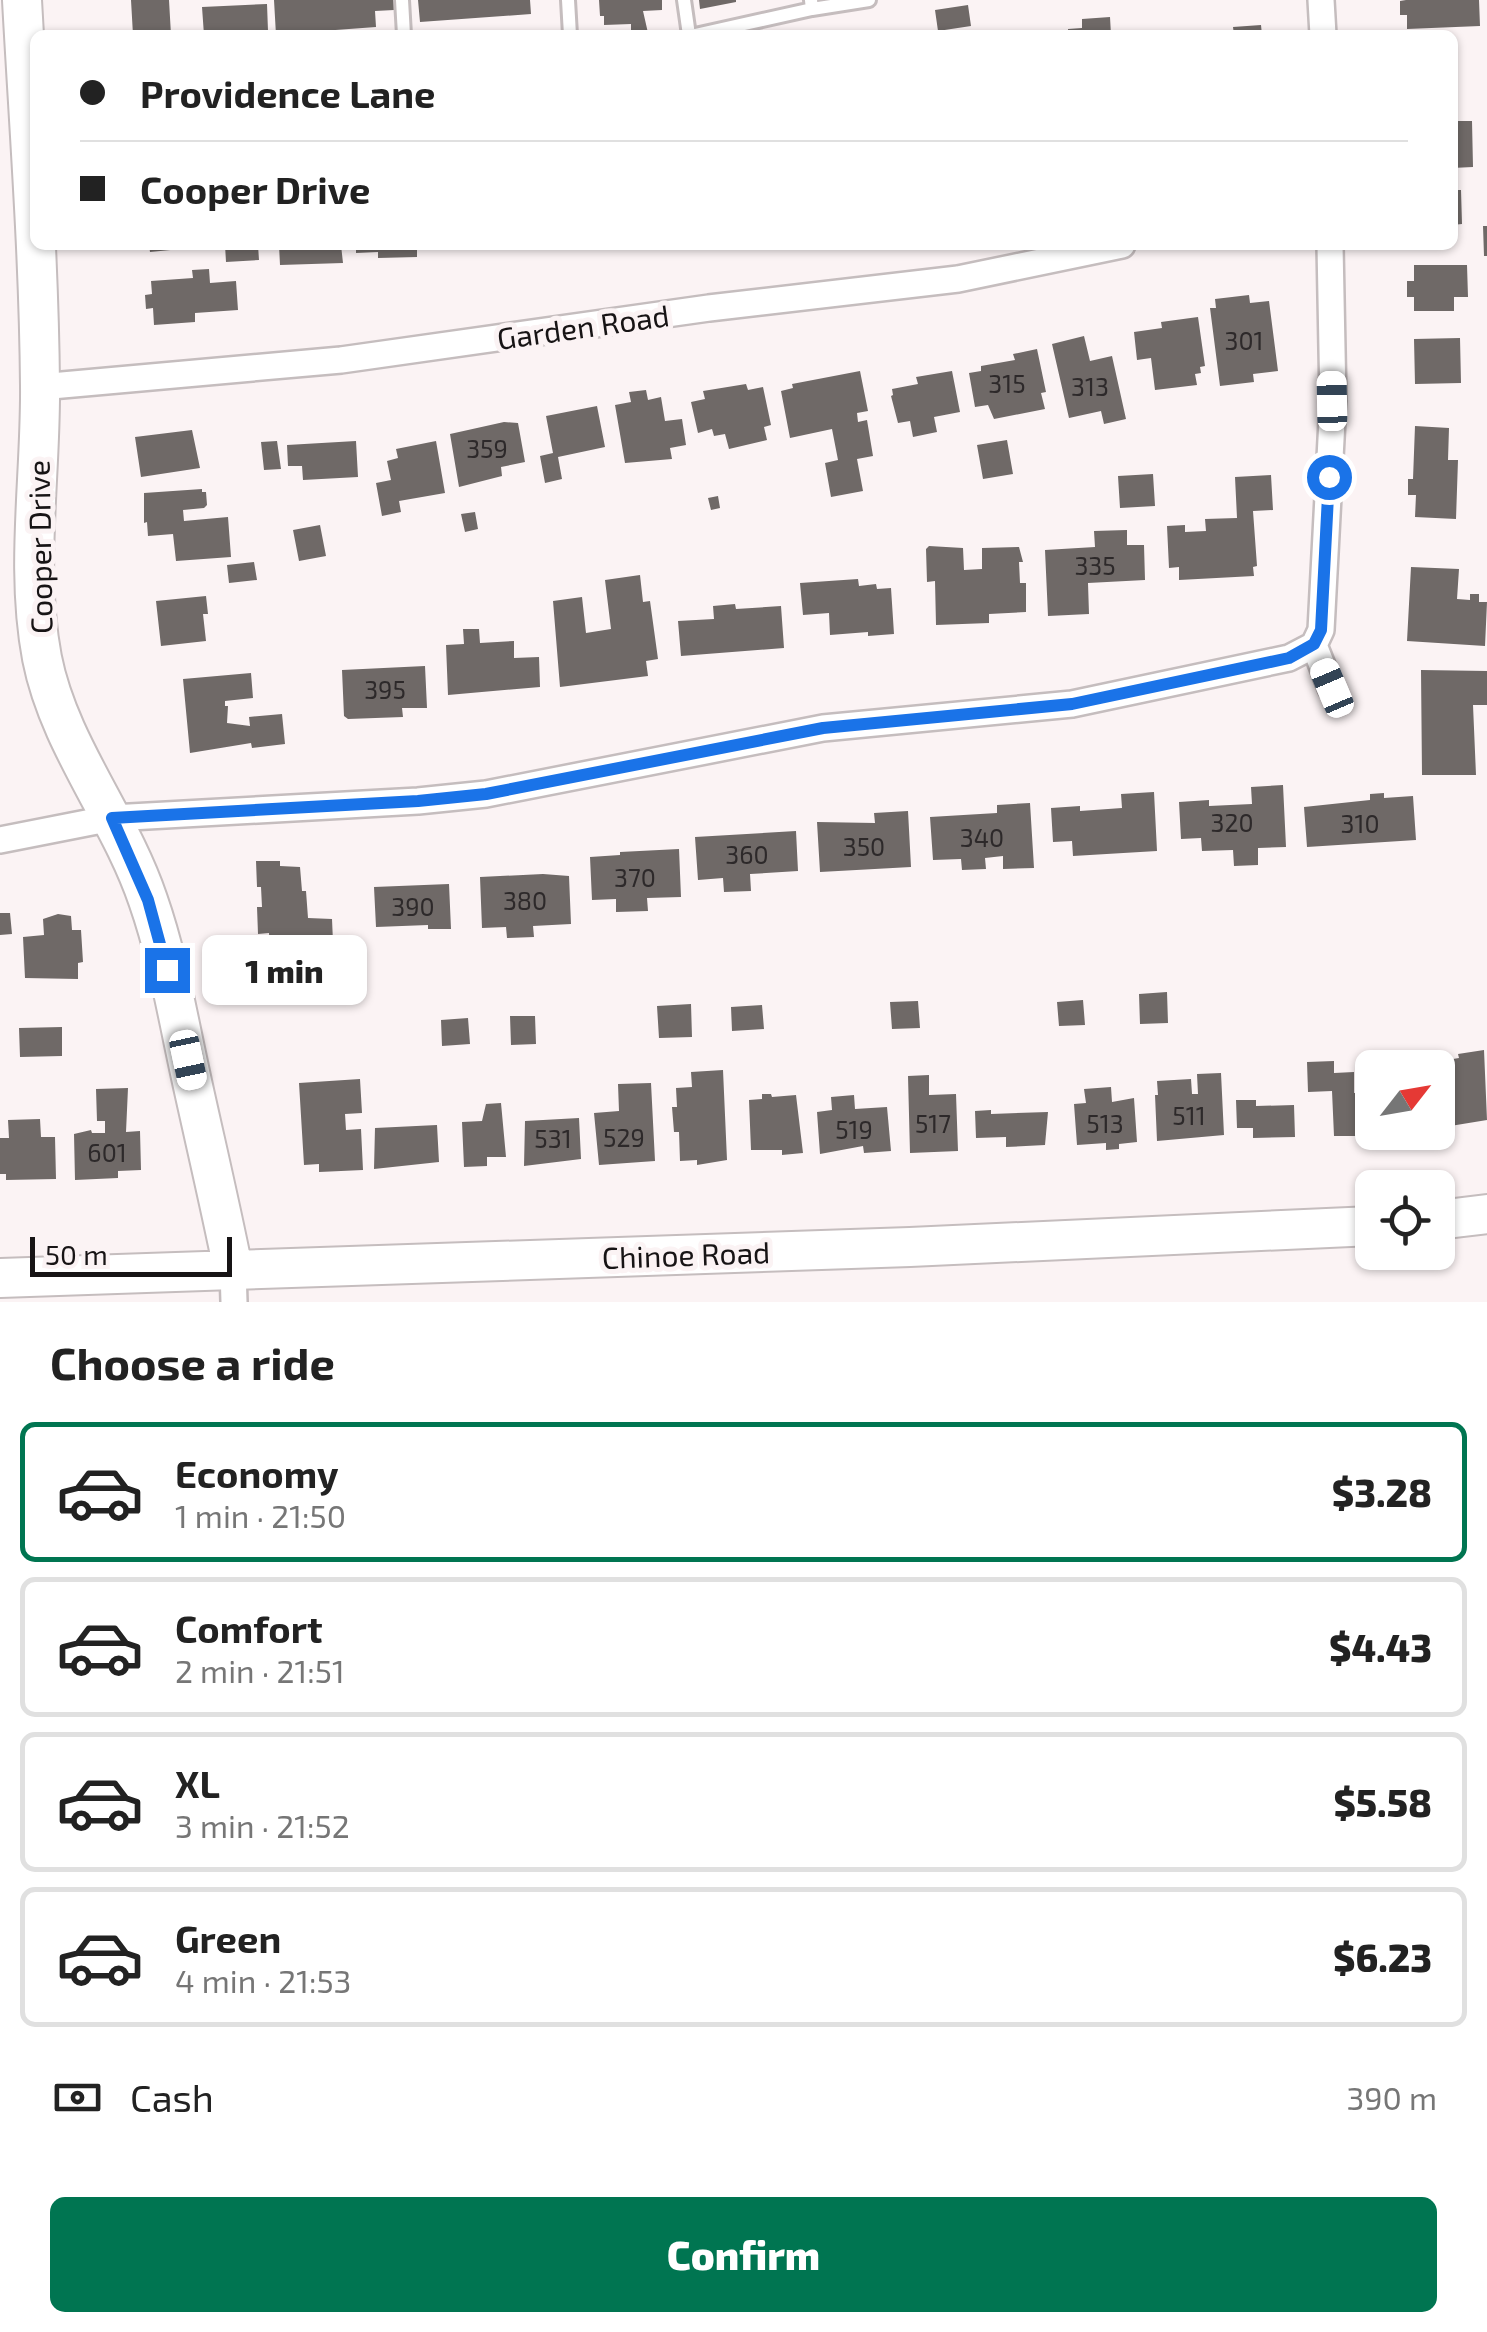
<!DOCTYPE html>
<html lang="en">
<head>
<meta charset="utf-8">
<style>
  :root { --surface:#fff; --page:#f6f6f6; --text:#222; --muted:#767676; --line:#e0e0e0; --accent:#007551 }
  body { margin:0; font-family:"Exo 2",sans-serif; background:var(--page); color:var(--text); height:100vh; display:flex; flex-direction:column; font-size:38px; white-space:nowrap }
  * { box-sizing:border-box; margin:0 }
  p { font-size:32px; color:var(--muted) }
  .icon { flex:none; width:55px; height:55px; fill:none; stroke:currentColor; stroke-width:2; stroke-linecap:round; stroke-linejoin:round }
  .map { position:relative; height:1302px; overflow:hidden }
  .details { display:flex; flex-direction:column; background:var(--surface); flex:1 }
  .details>* { flex:none }
  .hud { position:absolute; left:30px; top:30px; width:1428px; height:220px; border-radius:15px; box-shadow:0 2px 8px #0004; display:grid; align-content:center; height:220px; padding:0 50px; background:var(--surface) }
  .needle { width:65px; rotate:59deg }
  .fabs { position:absolute; left:1355px; top:1050px; display:grid; gap:20px }
  .fabs a { display:grid; place-items:center; width:100px; height:100px; border-radius:15px; background:var(--surface); box-shadow:0 2px 8px #0004; font-size:50px }
  .scale { position:absolute; left:30px; bottom:25px; width:202px; box-sizing:border-box; padding-left:10px; border:5px solid #171415; border-top:0; font-size:28px; line-height:35px; white-space:nowrap; color:#171415; -webkit-text-stroke:8px #fbf3f4; paint-order:stroke }
  .end { position:absolute; width:45px; height:45px; margin:-22px; border:12px solid #1a73e8; background:#fff; box-shadow:0 0 0 5px #fff }
  .from { border-radius:50% }
  .bubble { position:absolute; height:70px; border-radius:15px; background:var(--surface); box-shadow:0 2px 8px #0004; font-size:32px; font-weight:800; line-height:70px; text-align:center }
  .car { position:absolute; width:30px; height:60px; margin:-30px -15px; border-radius:12px; box-shadow:0 0 8px 2px #0007; background:linear-gradient(#fff 24%,#345 0 40%,#fff 0 76%,#345 0 86%,#fff 0) }
  .hud b { display:flex; align-items:center; gap:35px; height:95px; font-size:38px }
  .hud b+b { border-top:2px solid var(--line) }
  .hud i { width:25px; height:25px; background:var(--text) }
  ul { padding:0; list-style:none }
  li { display:flex; align-items:center; gap:30px; height:140px; margin:0 20px 15px; padding:0 30px; border:5px solid var(--line); border-radius:15px }
  li div { flex:1 }
  li b { display:block; font-size:38px }
  li em { font-style:normal; font-weight:800 }
  li.current { border-color:var(--accent) }
  li>.icon { width:90px; height:90px; stroke-width:1.5 }
  h2 { padding:0 50px; font-size:45px; line-height:120px }
  .pay { display:flex; align-items:center; gap:25px; height:110px; padding:0 50px; font-size:38px }
  .pay p { margin-inline-start:auto }
  .action { display:flex; gap:20px; margin-top:auto; padding:20px 50px }
  .action a { flex:1; height:115px; border-radius:15px; background:var(--accent); color:#fff; font-size:40px; font-weight:800; line-height:115px; text-align:center }
  .map>svg:first-child { display:block }
  .building { fill:#6f6967 }
  .lines { fill:none; stroke-linecap:round; stroke-linejoin:round }
  .lane-casing { stroke:#c5bdbe; stroke-width:18 }
  .street-casing { stroke:#c5bdbe; stroke-width:30 }
  .secondary-casing { stroke:#c5bdbe; stroke-width:42 }
  .lane { stroke:#fff; stroke-width:12 }
  .street { stroke:#fff; stroke-width:25 }
  .secondary { stroke:#fff; stroke-width:38 }
  .route { stroke:#1a73e8; stroke-width:12 }
  .labels { text-anchor:middle; dominant-baseline:central; stroke-width:10; stroke-linejoin:round; paint-order:stroke }
  .number-label { font-size:25px; fill:#2d292a }
  .street-label { font-size:30px; fill:#171415; stroke:#fbf3f4 }
</style>
</head>
<body>
<div class="map">
<svg width="1487" height="1302" viewBox="0 0 1487 1302">
  <rect width="100%" height="100%" fill="#fbf3f4"/>
  <path class="building" d="M 131,0 L 169,0 L 171,35 L 133,35 Z
    M 274,0 L 394,0 L 394,10 L 375,11 L 376,27 L 322,31 L 322,35 L 276,35 Z
    M 418,0 L 530,0 L 531,14 L 420,22 Z
    M 599,0 L 662,0 L 662,10 L 643,11 L 648,33 L 631,34 L 631,24 L 604,25 L 604,16 L 600,16 Z
    M 699,0 L 736,0 L 736,2 L 700,9 Z
    M 1406,0 L 1479,0 L 1480,26 L 1407,29 L 1407,15 L 1400,15 L 1400,1 Z
    M 267,4 L 268,31 L 252,32 L 252,35 L 204,35 L 202,7 Z
    M 968,5 L 971,26 L 938,31 L 935,10 Z
    M 1110,17 L 1111,35 L 1068,35 L 1068,29 L 1082,28 L 1082,19 Z
    M 1261,25 L 1262,35 L 1234,35 L 1233,27 Z
    M 1191,30 L 1191,35 L 1159,35 L 1159,31 Z
    M 1452,121 L 1472,121 L 1473,167 L 1452,168 Z
    M 1452,190 L 1461,190 L 1462,224 L 1452,225 Z
    M 1483,226 L 1487,226 L 1487,256 L 1484,256 Z
    M 149,245 L 191,245 L 191,248 L 150,252 Z
    M 225,245 L 258,245 L 259,260 L 226,262 Z
    M 279,245 L 341,245 L 343,263 L 280,265 Z
    M 356,245 L 417,245 L 417,257 L 378,258 L 378,252 L 356,253 Z
    M 1414,265 L 1467,265 L 1468,297 L 1454,297 L 1454,311 L 1414,311 L 1414,297 L 1407,297 L 1407,281 L 1414,281 Z
    M 209,269 L 210,283 L 236,281 L 238,310 L 195,313 L 195,322 L 154,325 L 153,308 L 146,309 L 145,295 L 152,294 L 151,281 L 193,278 L 192,270 Z
    M 1249,295 L 1250,303 L 1269,301 L 1278,371 L 1253,374 L 1254,382 L 1220,386 L 1210,308 L 1216,308 L 1215,299 Z
    M 1198,317 L 1205,366 L 1200,367 L 1201,373 L 1195,374 L 1197,385 L 1155,390 L 1151,358 L 1137,360 L 1134,332 L 1162,328 L 1161,322 Z
    M 1084,336 L 1090,361 L 1112,356 L 1126,419 L 1104,424 L 1101,411 L 1069,418 L 1052,344 Z
    M 1460,338 L 1461,383 L 1415,384 L 1414,339 Z
    M 1037,349 L 1046,392 L 1041,393 L 1045,409 L 994,419 L 988,405 L 975,407 L 969,373 L 981,371 L 981,366 L 1015,360 L 1013,354 Z
    M 860,371 L 868,411 L 857,413 L 858,422 L 867,420 L 873,456 L 857,459 L 863,491 L 831,497 L 825,463 L 838,460 L 832,429 L 790,438 L 781,391 L 793,388 L 792,384 Z
    M 952,371 L 960,412 L 934,417 L 937,432 L 913,437 L 910,421 L 898,423 L 891,396 L 893,395 L 892,389 L 918,384 L 916,377 Z
    M 746,384 L 748,390 L 763,387 L 771,425 L 764,427 L 767,440 L 729,449 L 725,434 L 714,436 L 712,429 L 698,433 L 691,402 L 705,399 L 703,391 Z
    M 646,390 L 648,400 L 661,397 L 665,421 L 682,419 L 686,445 L 670,448 L 672,459 L 625,463 L 615,405 L 631,402 L 629,392 Z
    M 597,406 L 605,447 L 558,457 L 562,479 L 545,483 L 540,456 L 553,453 L 546,416 Z
    M 504,422 L 518,423 L 525,462 L 501,467 L 502,476 L 459,487 L 450,434 Z
    M 1415,426 L 1449,428 L 1448,460 L 1458,460 L 1456,519 L 1415,517 L 1416,495 L 1408,495 L 1408,479 L 1413,479 Z
    M 192,430 L 200,468 L 141,477 L 135,437 Z
    M 1007,440 L 1013,474 L 983,479 L 977,445 Z
    M 277,441 L 281,469 L 264,470 L 261,442 Z
    M 356,441 L 358,477 L 303,480 L 302,466 L 288,466 L 287,445 Z
    M 436,441 L 445,493 L 399,501 L 401,512 L 382,516 L 376,483 L 391,480 L 387,461 L 398,458 L 396,449 Z
    M 1153,474 L 1155,506 L 1120,508 L 1118,476 Z
    M 1271,475 L 1273,510 L 1253,511 L 1257,566 L 1253,567 L 1254,576 L 1179,580 L 1179,567 L 1169,568 L 1167,526 L 1185,525 L 1185,532 L 1206,531 L 1205,519 L 1237,518 L 1235,477 Z
    M 202,489 L 202,492 L 206,492 L 207,505 L 204,508 L 183,510 L 184,521 L 228,517 L 231,557 L 176,561 L 173,534 L 148,536 L 147,522 L 144,523 L 144,493 Z
    M 718,496 L 720,508 L 711,510 L 708,498 Z
    M 475,512 L 478,529 L 465,532 L 461,514 Z
    M 320,525 L 326,556 L 299,561 L 293,530 Z
    M 1127,530 L 1127,545 L 1144,545 L 1145,580 L 1088,583 L 1089,614 L 1048,616 L 1045,550 L 1095,547 L 1094,531 Z
    M 929,546 L 963,548 L 964,570 L 982,569 L 982,548 L 1019,547 L 1023,562 L 1019,562 L 1020,583 L 1026,583 L 1026,612 L 989,614 L 989,623 L 936,625 L 935,581 L 927,582 L 926,549 Z
    M 254,562 L 257,580 L 229,583 L 227,565 Z
    M 1411,567 L 1459,569 L 1457,599 L 1470,600 L 1470,594 L 1479,594 L 1479,602 L 1487,602 L 1485,646 L 1407,641 Z
    M 640,575 L 643,602 L 650,601 L 658,659 L 646,661 L 648,676 L 560,687 L 553,601 L 582,597 L 586,633 L 611,629 L 605,580 Z
    M 858,579 L 859,586 L 876,584 L 877,589 L 891,588 L 894,634 L 868,636 L 868,632 L 830,635 L 829,613 L 803,615 L 800,583 Z
    M 206,596 L 208,614 L 203,614 L 206,641 L 161,646 L 156,601 Z
    M 735,604 L 736,609 L 781,606 L 784,648 L 681,656 L 678,621 L 714,619 L 713,606 Z
    M 463,629 L 479,629 L 480,643 L 514,641 L 514,658 L 539,657 L 540,687 L 448,695 L 446,645 L 464,644 Z
    M 425,666 L 427,708 L 402,708 L 403,717 L 348,719 L 344,716 L 342,670 Z
    M 1421,670 L 1487,671 L 1487,705 L 1473,705 L 1476,775 L 1422,775 Z
    M 251,673 L 253,698 L 225,701 L 225,706 L 228,706 L 227,723 L 250,726 L 249,717 L 282,714 L 285,744 L 252,748 L 251,743 L 190,753 L 183,679 Z
    M 1283,785 L 1286,847 L 1258,848 L 1258,865 L 1234,866 L 1233,850 L 1202,851 L 1201,838 L 1181,839 L 1179,802 L 1209,800 L 1209,806 L 1252,804 L 1251,787 Z
    M 1154,792 L 1157,851 L 1073,856 L 1072,841 L 1053,842 L 1051,808 L 1080,806 L 1080,811 L 1122,808 L 1121,794 Z
    M 1384,793 L 1384,798 L 1413,796 L 1416,840 L 1307,847 L 1304,807 L 1370,800 L 1370,794 Z
    M 1030,803 L 1034,868 L 1003,869 L 1003,856 L 985,858 L 986,869 L 962,870 L 961,859 L 933,860 L 930,817 L 997,813 L 997,805 Z
    M 908,811 L 911,867 L 820,872 L 817,822 L 875,823 L 874,813 Z
    M 796,831 L 798,871 L 750,874 L 751,891 L 724,892 L 723,878 L 698,880 L 695,837 Z
    M 679,849 L 681,897 L 647,898 L 648,911 L 616,912 L 616,899 L 592,900 L 590,857 L 620,855 L 620,852 Z
    M 256,861 L 280,861 L 280,866 L 300,867 L 302,891 L 306,891 L 308,918 L 332,919 L 333,942 L 309,942 L 310,973 L 318,972 L 320,996 L 288,997 L 287,975 L 262,976 L 261,951 L 270,951 L 269,933 L 258,934 L 257,907 L 262,907 L 261,887 L 257,887 Z
    M 543,874 L 569,876 L 571,924 L 533,926 L 534,937 L 507,938 L 506,927 L 482,928 L 480,877 Z
    M 449,884 L 451,929 L 428,929 L 428,925 L 376,927 L 374,887 Z
    M 0,913 L 10,913 L 12,934 L 0,935 Z
    M 58,914 L 71,916 L 72,930 L 81,930 L 83,962 L 78,963 L 78,979 L 25,978 L 23,937 L 44,935 L 43,919 Z
    M 1167,992 L 1168,1023 L 1140,1024 L 1139,994 Z
    M 1083,1000 L 1085,1025 L 1059,1026 L 1057,1002 Z
    M 918,1001 L 920,1028 L 892,1029 L 890,1002 Z
    M 691,1004 L 692,1037 L 659,1038 L 657,1006 Z
    M 762,1005 L 764,1029 L 732,1031 L 731,1007 Z
    M 510,1016 L 535,1016 L 536,1044 L 511,1045 Z
    M 468,1018 L 470,1044 L 442,1046 L 441,1020 Z
    M 62,1027 L 62,1056 L 20,1057 L 19,1028 Z
    M 1484,1050 L 1487,1120 L 1438,1128 L 1438,1068 L 1418,1068 L 1417,1059 L 1446,1055 L 1447,1060 L 1459,1058 L 1458,1054 Z
    M 1334,1061 L 1334,1073 L 1354,1072 L 1354,1093 L 1372,1092 L 1372,1136 L 1334,1136 L 1332,1091 L 1308,1092 L 1307,1062 Z
    M 723,1070 L 727,1160 L 697,1165 L 697,1160 L 680,1161 L 679,1132 L 674,1132 L 672,1107 L 677,1107 L 676,1088 L 692,1087 L 691,1072 Z
    M 1221,1073 L 1224,1135 L 1157,1141 L 1155,1095 L 1158,1095 L 1157,1081 L 1191,1079 L 1192,1094 L 1198,1094 L 1197,1074 Z
    M 929,1075 L 929,1095 L 956,1094 L 958,1151 L 910,1153 L 908,1076 Z
    M 360,1079 L 362,1113 L 345,1114 L 346,1130 L 361,1129 L 363,1170 L 319,1172 L 319,1164 L 304,1165 L 299,1083 Z
    M 651,1083 L 655,1161 L 599,1165 L 594,1113 L 619,1111 L 618,1084 Z
    M 1111,1087 L 1112,1102 L 1134,1098 L 1137,1142 L 1119,1144 L 1119,1149 L 1106,1150 L 1106,1143 L 1077,1145 L 1074,1104 L 1086,1103 L 1084,1089 Z
    M 128,1088 L 126,1132 L 140,1131 L 141,1170 L 118,1171 L 118,1178 L 75,1180 L 74,1134 L 91,1130 L 92,1133 L 105,1133 L 105,1121 L 97,1121 L 96,1089 Z
    M 762,1094 L 771,1094 L 772,1097 L 796,1095 L 803,1153 L 782,1155 L 782,1150 L 751,1150 L 749,1100 L 762,1099 Z
    M 854,1095 L 855,1109 L 887,1107 L 891,1151 L 864,1153 L 863,1146 L 820,1154 L 817,1112 L 832,1110 L 831,1097 Z
    M 1236,1100 L 1256,1100 L 1256,1106 L 1294,1105 L 1295,1137 L 1253,1138 L 1253,1128 L 1237,1128 Z
    M 501,1103 L 506,1157 L 487,1157 L 487,1166 L 464,1167 L 462,1122 L 482,1121 L 486,1104 Z
    M 991,1110 L 991,1114 L 1048,1112 L 1045,1145 L 1006,1147 L 1006,1137 L 976,1138 L 975,1111 Z
    M 579,1118 L 581,1159 L 524,1166 L 525,1121 Z
    M 40,1119 L 41,1137 L 55,1137 L 56,1179 L 6,1180 L 6,1174 L 0,1174 L 0,1138 L 9,1138 L 8,1120 Z
    M 437,1125 L 439,1162 L 374,1169 L 375,1128 Z"/>
  <g class="lines">
    <g class="lane-casing">
      <path id="lane" d="M 402,0 L 404,35
        M 568,0 L 570,35
        M 684,0 L 689,35
        M 812,9 L 869,0
        M 695,35 L 812,9 L 811,0"/>
    </g>
    <g class="street-casing">
      <path id="street" d="M 1321,0 L 1323,35
        M 1330,245 L 1333,401 L 1321,630 L 1314,645 L 1331,688
        M 40,387 L 341,360 L 709,308 L 958,279 L 1122,245
        M 0,840 L 112,818 L 418,801 L 486,794 L 823,728 L 1072,704 L 1289,658 L 1314,645
        M 233,1269 L 234,1302"/>
    </g>
    <g class="secondary-casing">
      <path id="secondary" d="M 22,0 C 29,128 39,257 40,386 C 41,475 25,569 42,658 C 59,745 120,817 148,900 C 168,957 178,1018 191,1077 C 205,1141 220,1204 233,1269
        M 1438,1220 L 1487,1214
        M 0,1278 L 910,1247 L 1372,1226"/>
    </g>
    <use href="#lane" class="lane"/>
    <use href="#street" class="street"/>
    <use href="#secondary" class="secondary"/>
  </g>
  <g class="lines">
    <path class="route" d="M 167,970 L 148,900 L 112,818 L 418,801 L 486,794 L 823,728 L 1072,704 L 1289,658 L 1314,644 L 1321,630 L 1329,477"/>
  </g>
  <g class="labels">
    <g class="number-label">
      <text x="1244" y="340">301</text>
      <text x="1007" y="383">315</text>
      <text x="1090" y="386">313</text>
      <text x="487" y="448">359</text>
      <text x="1095" y="565">335</text>
      <text x="385" y="689">395</text>
      <text x="1232" y="822">320</text>
      <text x="1360" y="823">310</text>
      <text x="982" y="837">340</text>
      <text x="864" y="846">350</text>
      <text x="747" y="854">360</text>
      <text x="635" y="877">370</text>
      <text x="525" y="900">380</text>
      <text x="413" y="906">390</text>
      <text x="1189" y="1115">511</text>
      <text x="933" y="1123">517</text>
      <text x="1105" y="1123">513</text>
      <text x="854" y="1129">519</text>
      <text x="624" y="1137">529</text>
      <text x="553" y="1138">531</text>
      <text x="107" y="1152">601</text>
    </g>
    <g class="street-label">
      <text transform="translate(583 326) rotate(-8)">Garden Road</text>
      <text transform="translate(39 547) rotate(-91)">Cooper Drive</text>
      <text transform="translate(686 1254) rotate(-2)">Chinoe Road</text>
    </g>
  </g>
</svg>
<div class="fabs">
<a><svg class="needle" viewBox="-14 -14 28 28"><path d="M0-13l5 13h-10z" fill="#e53935"/><path d="M0 13l5-13h-10z" fill="#767676"/></svg></a>
<a><svg class="icon" aria-label="locate" viewBox="0 0 24 24"><circle cx="12" cy="12" r="6"/><path d="M12 2v4M12 18v4M2 12h4M18 12h4"/></svg></a>
</div>
<div class="scale">50 m</div>
<i class="end from" style="left:1329px;top:477px"></i>
<i class="end" style="left:167px;top:970px"></i>
<div class="bubble" style="left:202px;top:935px;width:165px">1 min</div>
<i class="car" style="left:1332px;top:401px;rotate:359deg"></i>
<i class="car" style="left:1332px;top:688px;rotate:337deg"></i>
<i class="car" style="left:188px;top:1060px;rotate:168deg"></i>
<div class="hud">
<b><i class="from"></i>Providence Lane</b>
<b><i></i>Cooper Drive</b>
</div>
</div>
<section class="details">
<h2>Choose a ride</h2>
<ul>
<li class="current"><svg class="icon" aria-label="car" viewBox="0 0 24 24"><path d="M5 17H2v-5l4-1 3-4h7l3 4 3 1v5h-3M9 17h6M6 11h13"/><circle cx="7" cy="17" r="2"/><circle cx="17" cy="17" r="2"/></svg><div><b>Economy</b><p>1 min · 21:50</p></div><em>$3.28</em></li>
<li><svg class="icon" aria-label="car" viewBox="0 0 24 24"><path d="M5 17H2v-5l4-1 3-4h7l3 4 3 1v5h-3M9 17h6M6 11h13"/><circle cx="7" cy="17" r="2"/><circle cx="17" cy="17" r="2"/></svg><div><b>Comfort</b><p>2 min · 21:51</p></div><em>$4.43</em></li>
<li><svg class="icon" aria-label="car" viewBox="0 0 24 24"><path d="M5 17H2v-5l4-1 3-4h7l3 4 3 1v5h-3M9 17h6M6 11h13"/><circle cx="7" cy="17" r="2"/><circle cx="17" cy="17" r="2"/></svg><div><b>XL</b><p>3 min · 21:52</p></div><em>$5.58</em></li>
<li><svg class="icon" aria-label="car" viewBox="0 0 24 24"><path d="M5 17H2v-5l4-1 3-4h7l3 4 3 1v5h-3M9 17h6M6 11h13"/><circle cx="7" cy="17" r="2"/><circle cx="17" cy="17" r="2"/></svg><div><b>Green</b><p>4 min · 21:53</p></div><em>$6.23</em></li>
</ul>
<div class="pay"><svg class="icon" aria-label="cash" viewBox="0 0 24 24"><path d="M3 7h18v10H3z"/><circle cx="12" cy="12" r="2"/></svg>Cash<p>390 m</p></div>
<div class="action"><a>Confirm</a></div>
</section>
</body>
</html>
